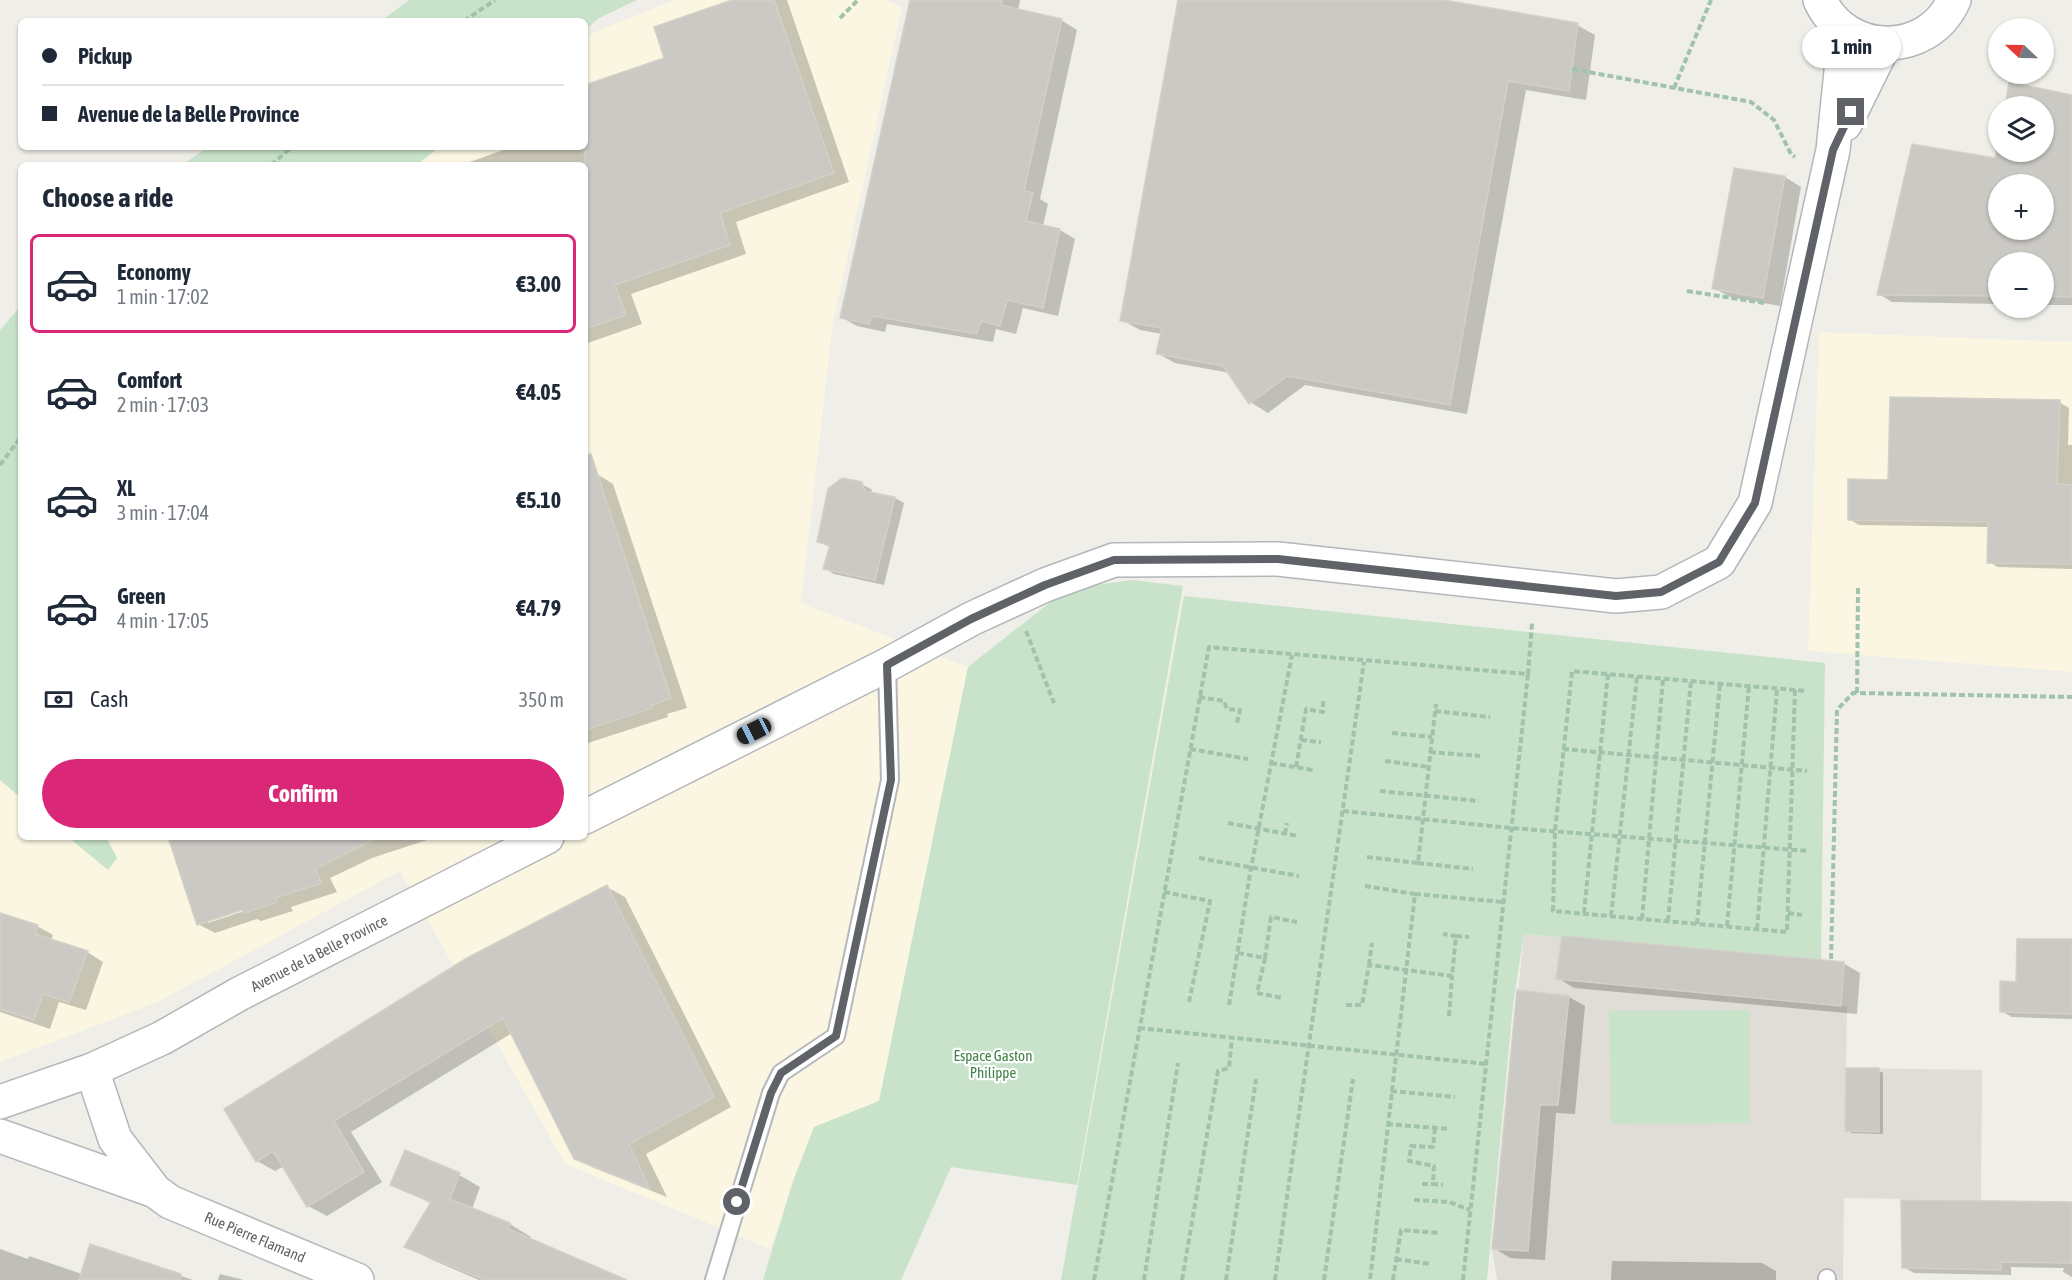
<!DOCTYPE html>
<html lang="en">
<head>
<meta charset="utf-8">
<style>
  :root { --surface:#fff; --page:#f6f6f7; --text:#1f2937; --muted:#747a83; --line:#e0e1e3; --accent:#db2777 }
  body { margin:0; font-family:"Asap Condensed",sans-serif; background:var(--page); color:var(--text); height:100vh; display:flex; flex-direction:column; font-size:22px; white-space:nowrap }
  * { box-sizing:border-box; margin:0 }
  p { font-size:20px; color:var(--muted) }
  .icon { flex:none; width:33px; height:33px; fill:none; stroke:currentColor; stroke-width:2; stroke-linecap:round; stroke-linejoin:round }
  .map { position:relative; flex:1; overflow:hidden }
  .details { position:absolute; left:18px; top:162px; width:570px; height:678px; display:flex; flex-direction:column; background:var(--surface); border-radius:9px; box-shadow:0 2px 4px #0004 }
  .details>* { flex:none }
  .top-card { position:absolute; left:18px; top:18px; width:570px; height:132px; border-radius:9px; box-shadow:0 2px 4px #0004; display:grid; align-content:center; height:132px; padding:0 24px; background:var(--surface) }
  .needle { width:39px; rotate:292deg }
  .tools { position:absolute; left:1988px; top:18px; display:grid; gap:12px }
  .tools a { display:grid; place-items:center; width:66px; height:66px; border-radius:50%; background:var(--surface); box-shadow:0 2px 4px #0004; font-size:30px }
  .end { position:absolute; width:27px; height:27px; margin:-14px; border:8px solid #5f6266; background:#fff; box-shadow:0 0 0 3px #fff }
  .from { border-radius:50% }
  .bubble { position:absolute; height:42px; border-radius:21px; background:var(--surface); box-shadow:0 2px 4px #0004; font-size:20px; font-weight:700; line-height:42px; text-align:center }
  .car { position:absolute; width:18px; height:36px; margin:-18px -9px; border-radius:8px; box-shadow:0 0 4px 2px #0007; background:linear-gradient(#222 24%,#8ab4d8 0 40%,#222 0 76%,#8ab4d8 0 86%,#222 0) }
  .top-card b { display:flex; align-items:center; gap:21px; height:57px; font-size:22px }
  .top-card b+b { border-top:2px solid var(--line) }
  .top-card i { width:15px; height:15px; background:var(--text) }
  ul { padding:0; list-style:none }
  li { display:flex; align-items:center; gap:18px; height:99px; margin:0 12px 9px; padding:0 12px; border:3px solid transparent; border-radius:9px }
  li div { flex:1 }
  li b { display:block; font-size:22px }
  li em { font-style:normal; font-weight:700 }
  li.active { border-color:var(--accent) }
  li>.icon { width:54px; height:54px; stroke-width:1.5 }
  h2 { padding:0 24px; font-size:27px; line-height:72px }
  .pay { display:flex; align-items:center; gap:15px; height:66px; padding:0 24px; font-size:22px }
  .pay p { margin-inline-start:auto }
  .primary-button { display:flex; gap:12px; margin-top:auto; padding:12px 24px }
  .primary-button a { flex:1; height:69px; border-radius:36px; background:var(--accent); color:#fff; font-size:24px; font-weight:700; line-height:69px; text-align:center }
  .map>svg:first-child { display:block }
  .commercial { fill:#faf6e2 }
  .education { fill:#dfddd6 }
  .green { fill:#c8e3c9 }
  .shadow { fill:#0003; fill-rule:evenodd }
  .building { fill:#cbc9c4; stroke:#d3d0c7; stroke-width:1.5; fill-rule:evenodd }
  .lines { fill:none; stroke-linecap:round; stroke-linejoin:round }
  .lane-casing { stroke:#b5b7ba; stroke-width:20 }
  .street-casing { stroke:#b5b7ba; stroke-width:36 }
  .secondary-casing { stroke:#b4b6ba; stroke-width:36 }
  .path { stroke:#a1c2ac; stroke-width:4; stroke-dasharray:6 3; stroke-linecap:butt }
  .lane { stroke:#fff; stroke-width:16 }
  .street { stroke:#fff; stroke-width:33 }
  .secondary { stroke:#fff; stroke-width:33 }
  .route { stroke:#5f6266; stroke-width:8 }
  .labels { text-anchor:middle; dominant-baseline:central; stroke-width:4.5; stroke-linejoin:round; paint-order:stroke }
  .street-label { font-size:15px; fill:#5f6266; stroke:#fff }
  .park-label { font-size:15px; fill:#418348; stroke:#fff }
</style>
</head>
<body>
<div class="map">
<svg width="2072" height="1280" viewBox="0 0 2072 1280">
  <rect width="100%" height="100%" fill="#efeee8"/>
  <path class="commercial" d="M 674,0 L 885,0 L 902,7 L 833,322 L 801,603 L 968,667 L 879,1101 L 814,1128 L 770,1249 L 565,1164 L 400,871 L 158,1002 L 0,1062 L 0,646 L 21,609 L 21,837 L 585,837 L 585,165 L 416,165 L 438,147 L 585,147 L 585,36 Z
    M 1819,332 L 2072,342 L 2072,672 L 1808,651 Z"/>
  <path class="education" d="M 1524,934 L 1844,962 L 1840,1005 L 1847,1006 L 1846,1068 L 1982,1070 L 1981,1200 L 1844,1198 L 1843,1280 L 1497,1280 L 1492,1249 Z"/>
  <path class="green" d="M 409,0 L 637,0 L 599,18 L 585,30 L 585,21 L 381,21 Z
    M 208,147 L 440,147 L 416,165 L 182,165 Z
    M 21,306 L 21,798 L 0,780 L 0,330 Z
    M 1132,580 L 1183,586 L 1077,1185 L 951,1167 L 901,1280 L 763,1280 L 793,1181 L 814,1127 L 879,1101 L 968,667 L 1067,589 Z
    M 1184,596 L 1825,663 L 1821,960 L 1524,934 L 1513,1005 L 1487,1280 L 1061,1280 Z
    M 68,837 L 106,837 L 117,858 L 108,870 Z
    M 1749,1010 L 1750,1123 L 1611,1124 L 1609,1011 Z"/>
  <path class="shadow" d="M 737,0 L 787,0 L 849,182 L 736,222 L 746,254 L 631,294 L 642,324 L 585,344 L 585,165 L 461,165 L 512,147 L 585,147 L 585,86 L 666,59 Z
    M 912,0 L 1020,0 L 1018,11 L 1061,20 L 1077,30 L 1040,199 L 1048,204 L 1043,226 L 1060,230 L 1075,239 L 1058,316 L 1023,308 L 1016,334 L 996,329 L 993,342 L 887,324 L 885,332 L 857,326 L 841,317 Z
    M 1180,0 L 1436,0 L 1577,25 L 1595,35 L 1586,100 L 1526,90 L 1467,414 L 1305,385 L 1268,413 L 1250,402 L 1230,373 L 1175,363 L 1157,353 L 1162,334 L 1140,330 L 1122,320 Z
    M 2010,84 L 2072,96 L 2072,305 L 2043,305 L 2043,262 L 1998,262 L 1998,304 L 1892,302 L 1879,294 L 1996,159 L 1998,151 L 2043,152 L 2043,106 L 2006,106 ZM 1998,184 L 2043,184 L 2043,230 L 1998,230 Z
    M 1785,177 L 1801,187 L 1780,306 L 1730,297 L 1714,288 Z
    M 2059,402 L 2069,408 L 2068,445 L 2072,445 L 2072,569 L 1998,567 L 1989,562 L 1989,527 L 1859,525 L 1849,519 L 1890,481 Z
    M 597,474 L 613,484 L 687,708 L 667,714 L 668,717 L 585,744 L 585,478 Z
    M 861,484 L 871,489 L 873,494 L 895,498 L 904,503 L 884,585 L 834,574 L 825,568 L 830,547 L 819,542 Z
    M 170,837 L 436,837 L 372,858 L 330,878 L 337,892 L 291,907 L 293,911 L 261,921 L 257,919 L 215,933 L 198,924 ZM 249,906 L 250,909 L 208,923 L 208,919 Z
    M 607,887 L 625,897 L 731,1107 L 646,1154 L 667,1197 L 594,1168 L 576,1158 L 512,1033 L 351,1132 L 382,1182 L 327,1216 L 308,1206 L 284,1166 L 275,1171 L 257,1161 Z
    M 0,924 L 37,926 L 53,935 L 51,941 L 87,952 L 103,962 L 86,1010 L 59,1002 L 50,1029 L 0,1012 Z
    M 2072,940 L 2072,1019 L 2012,1017 L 2001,1011 Z
    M 1843,963 L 1860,973 L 1857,1014 L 1574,988 L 1558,978 Z
    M 1569,997 L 1585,1006 L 1575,1114 L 1556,1113 L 1545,1260 L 1510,1258 L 1494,1248 Z
    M 1878,1070 L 1883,1073 L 1883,1134 L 1852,1133 L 1847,1131 Z
    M 459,1175 L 480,1187 L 472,1209 L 510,1224 L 531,1237 L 529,1240 L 624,1280 L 479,1280 L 428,1258 L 407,1246 L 432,1204 L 392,1184 Z
    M 2072,1204 L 2072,1277 L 2063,1272 L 2064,1268 L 2011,1267 L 2011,1275 L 1914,1273 L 1903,1267 Z
    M 91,1246 L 193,1280 L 0,1280 L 0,1249 L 28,1259 L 29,1256 L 82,1274 Z
    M 1612,1261 L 1762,1263 L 1776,1271 L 1776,1280 L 1611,1280 Z
    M 220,1274 L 244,1280 L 218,1280 Z"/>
  <path class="building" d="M 732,0 L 774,0 L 834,173 L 720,213 L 730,245 L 615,285 L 626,315 L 585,329 L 585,85 L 664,58 L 654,27 Z
    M 910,0 L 1002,0 L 1001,5 L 1062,19 L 1024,191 L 1033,193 L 1026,221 L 1060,229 L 1043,308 L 1007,300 L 1000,326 L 981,321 L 977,334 L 872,316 L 869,324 L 840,318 Z
    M 1178,0 L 1444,0 L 1578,23 L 1569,91 L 1508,81 L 1450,405 L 1287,376 L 1249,404 L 1223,366 L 1156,354 L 1162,328 L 1120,321 Z
    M 2009,82 L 2072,95 L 2072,297 L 2043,296 L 2043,262 L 1998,262 L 1998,296 L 1877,295 L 1912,144 L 1995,158 L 1998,143 L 1998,152 L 2043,152 L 2043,106 L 2005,106 ZM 1998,184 L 2043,184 L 2043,230 L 1998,230 Z
    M 1734,168 L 1785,176 L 1763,298 L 1712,289 Z
    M 1890,397 L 2060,400 L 2057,484 L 2072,485 L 2072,564 L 1987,563 L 1988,522 L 1848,520 L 1848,479 L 1888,480 Z
    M 591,454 L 671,698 L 652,705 L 652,708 L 585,730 L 585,455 Z
    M 842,478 L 862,482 L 865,491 L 895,497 L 875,580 L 823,569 L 830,545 L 817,542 L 828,489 Z
    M 168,837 L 379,837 L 315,869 L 322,883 L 275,898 L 277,902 L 244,913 L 242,910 L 197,925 Z
    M 607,885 L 714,1097 L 629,1144 L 650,1189 L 574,1159 L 503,1018 L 334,1121 L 364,1172 L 307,1207 L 273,1151 L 256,1162 L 224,1109 L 467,958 Z
    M 0,913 L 38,925 L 35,934 L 88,951 L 69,1002 L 43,994 L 34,1020 L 0,1009 Z
    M 1562,936 L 1844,962 L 1841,1006 L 1556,979 Z
    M 2017,939 L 2072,939 L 2072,1014 L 2000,1012 L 2000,981 L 2016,982 Z
    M 1517,990 L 1569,996 L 1558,1105 L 1540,1105 L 1528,1251 L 1492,1249 Z
    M 1846,1068 L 1879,1068 L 1879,1132 L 1845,1131 Z
    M 405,1150 L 460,1173 L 450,1199 L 510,1223 L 508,1229 L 627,1280 L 485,1280 L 404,1247 L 431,1202 L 390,1185 Z
    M 1901,1200 L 2072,1202 L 2072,1263 L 2001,1262 L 2001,1270 L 1902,1268 Z
    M 90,1244 L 181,1274 L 180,1280 L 79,1280 Z"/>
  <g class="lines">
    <g class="lane-casing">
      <path id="lane" d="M 714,1280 L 771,1093 L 781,1073 L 836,1036 L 890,780 L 887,665
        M 1827,1280 L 1827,1278"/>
    </g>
    <g class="street-casing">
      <path id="street" d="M 92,1070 L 115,1139 L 155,1191 L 170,1202 L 357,1280
        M 0,1136 L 155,1191"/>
    </g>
    <g class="secondary-casing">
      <path id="secondary" d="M 1820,0 C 1846,57 1928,58 1954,0
        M 1845,124 L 1884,45
        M 585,817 L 887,665 L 971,619 L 1045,585 L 1114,560 L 1278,559 L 1616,596 L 1661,592 L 1719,562 L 1755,503 L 1833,150 L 1845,32
        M 0,1102 L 92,1070 L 162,1038 L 239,994 L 547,837"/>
    </g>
    <path class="path" d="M 840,18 L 858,0
      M 464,21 L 495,0
      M 1572,69 L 1751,102 L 1774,120 L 1791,154 L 1795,157
      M 1674,88 L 1711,0
      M 271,165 L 292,147
      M 1687,291 L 1764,303
      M 0,465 L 21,437
      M 1858,588 L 1857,693 L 2072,697
      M 1026,631 L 1054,703
      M 1795,690 L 1787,932 L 1553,911 L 1555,831 L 1572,671 L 1795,690 L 1804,691
      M 1199,697 L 1224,701 L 1227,709 L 1240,710 L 1237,723
      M 1435,711 L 1490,717
      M 1392,733 L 1432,737
      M 1301,740 L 1321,742
      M 1190,749 L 1248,759
      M 1563,749 L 1807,771
      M 1430,752 L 1480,756
      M 1385,761 L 1428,767
      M 1271,763 L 1313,770
      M 1296,767 L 1306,709 L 1323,712 L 1323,701
      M 1380,791 L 1479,801
      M 1343,811 L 1511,828 L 1809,851
      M 1228,823 L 1298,836
      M 1285,834 L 1287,823
      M 1367,857 L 1418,863 L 1436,704
      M 1199,858 L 1299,876
      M 1418,863 L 1473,869
      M 1365,886 L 1415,894 L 1370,1280
      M 1164,892 L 1210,901 L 1189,1002
      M 1415,894 L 1503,902
      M 1584,913 L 1608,674
      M 1788,913 L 1802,915
      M 1611,916 L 1637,677
      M 1642,919 L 1663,679
      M 1668,921 L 1691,681
      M 1697,924 L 1720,684
      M 1727,926 L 1749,686
      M 1757,929 L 1777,689
      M 1456,936 L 1469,937
      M 1238,953 L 1265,958 L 1271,917 L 1297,922
      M 1265,958 L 1257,993 L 1283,998
      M 1831,959 L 1837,710 L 1853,693 L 1857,693
      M 1369,965 L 1372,943
      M 1229,1005 L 1251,868 L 1292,655
      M 1346,1005 L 1362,1005 L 1369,965 L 1452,976 L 1456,936 L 1443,934
      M 1449,1016 L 1452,976
      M 1139,1028 L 1486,1064
      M 1391,1091 L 1455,1097
      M 1387,1124 L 1449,1129
      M 1435,1128 L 1433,1147 L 1411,1146 L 1409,1161 L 1434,1166 L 1433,1184 L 1443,1185
      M 1422,1184 L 1433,1184
      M 1414,1200 L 1449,1202 L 1470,1210
      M 1396,1259 L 1430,1264
      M 1094,1280 L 1209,647 L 1528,674 L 1532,623
      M 1144,1280 L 1178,1063
      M 1182,1280 L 1218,1071 L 1229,1068 L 1232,1038
      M 1226,1280 L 1256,1079
      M 1275,1280 L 1364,662
      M 1324,1280 L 1353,1079
      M 1393,1280 L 1401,1230 L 1440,1233
      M 1463,1280 L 1528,674"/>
    <use href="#lane" class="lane"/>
    <use href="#street" class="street"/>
    <use href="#secondary" class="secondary"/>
  </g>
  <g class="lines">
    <path class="route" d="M 737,1202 L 771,1093 L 781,1073 L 836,1036 L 891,780 L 887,665 L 971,619 L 1045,585 L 1114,560 L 1278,559 L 1616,596 L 1661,592 L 1719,562 L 1755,503 L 1833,150 L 1851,112"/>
  </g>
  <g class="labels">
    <g class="street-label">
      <text transform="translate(319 953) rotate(-27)">Avenue de la Belle Province</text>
      <text transform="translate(255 1237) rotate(23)">Rue Pierre Flamand</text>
    </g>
    <g class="park-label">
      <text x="993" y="1055">Espace Gaston<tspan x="993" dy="17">Philippe</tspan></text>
    </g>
  </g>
</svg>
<div class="tools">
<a><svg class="needle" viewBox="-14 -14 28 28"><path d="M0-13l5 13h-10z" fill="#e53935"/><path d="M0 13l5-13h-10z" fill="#747a83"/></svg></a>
<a><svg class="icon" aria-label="layers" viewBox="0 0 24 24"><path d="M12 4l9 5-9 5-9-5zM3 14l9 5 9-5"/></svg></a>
<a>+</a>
<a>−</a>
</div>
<i class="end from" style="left:737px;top:1202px"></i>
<i class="end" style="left:1851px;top:112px"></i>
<div class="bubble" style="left:1802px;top:26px;width:99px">1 min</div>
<i class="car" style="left:754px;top:731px;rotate:244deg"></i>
<div class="top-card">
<b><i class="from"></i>Pickup</b>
<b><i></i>Avenue de la Belle Province</b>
</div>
<section class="details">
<h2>Choose a ride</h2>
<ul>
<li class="active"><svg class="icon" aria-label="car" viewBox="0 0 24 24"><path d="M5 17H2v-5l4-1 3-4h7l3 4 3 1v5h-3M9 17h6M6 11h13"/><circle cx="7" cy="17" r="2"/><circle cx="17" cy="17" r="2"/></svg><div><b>Economy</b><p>1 min · 17:02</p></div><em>€3.00</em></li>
<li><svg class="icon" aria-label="car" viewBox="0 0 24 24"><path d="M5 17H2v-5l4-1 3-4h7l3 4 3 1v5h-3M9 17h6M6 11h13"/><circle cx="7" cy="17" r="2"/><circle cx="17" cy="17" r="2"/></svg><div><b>Comfort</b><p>2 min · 17:03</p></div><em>€4.05</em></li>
<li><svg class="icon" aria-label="car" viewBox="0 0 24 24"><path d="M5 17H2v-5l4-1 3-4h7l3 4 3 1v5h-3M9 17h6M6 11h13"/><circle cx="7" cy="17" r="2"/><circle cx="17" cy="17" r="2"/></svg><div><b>XL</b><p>3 min · 17:04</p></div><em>€5.10</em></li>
<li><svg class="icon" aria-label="car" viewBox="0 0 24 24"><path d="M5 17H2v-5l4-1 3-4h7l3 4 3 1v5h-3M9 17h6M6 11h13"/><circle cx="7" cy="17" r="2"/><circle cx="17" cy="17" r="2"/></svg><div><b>Green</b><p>4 min · 17:05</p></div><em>€4.79</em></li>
</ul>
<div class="pay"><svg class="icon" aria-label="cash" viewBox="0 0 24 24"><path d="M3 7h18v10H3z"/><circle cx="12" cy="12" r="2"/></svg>Cash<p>350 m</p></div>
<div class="primary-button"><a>Confirm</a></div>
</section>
</div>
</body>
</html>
